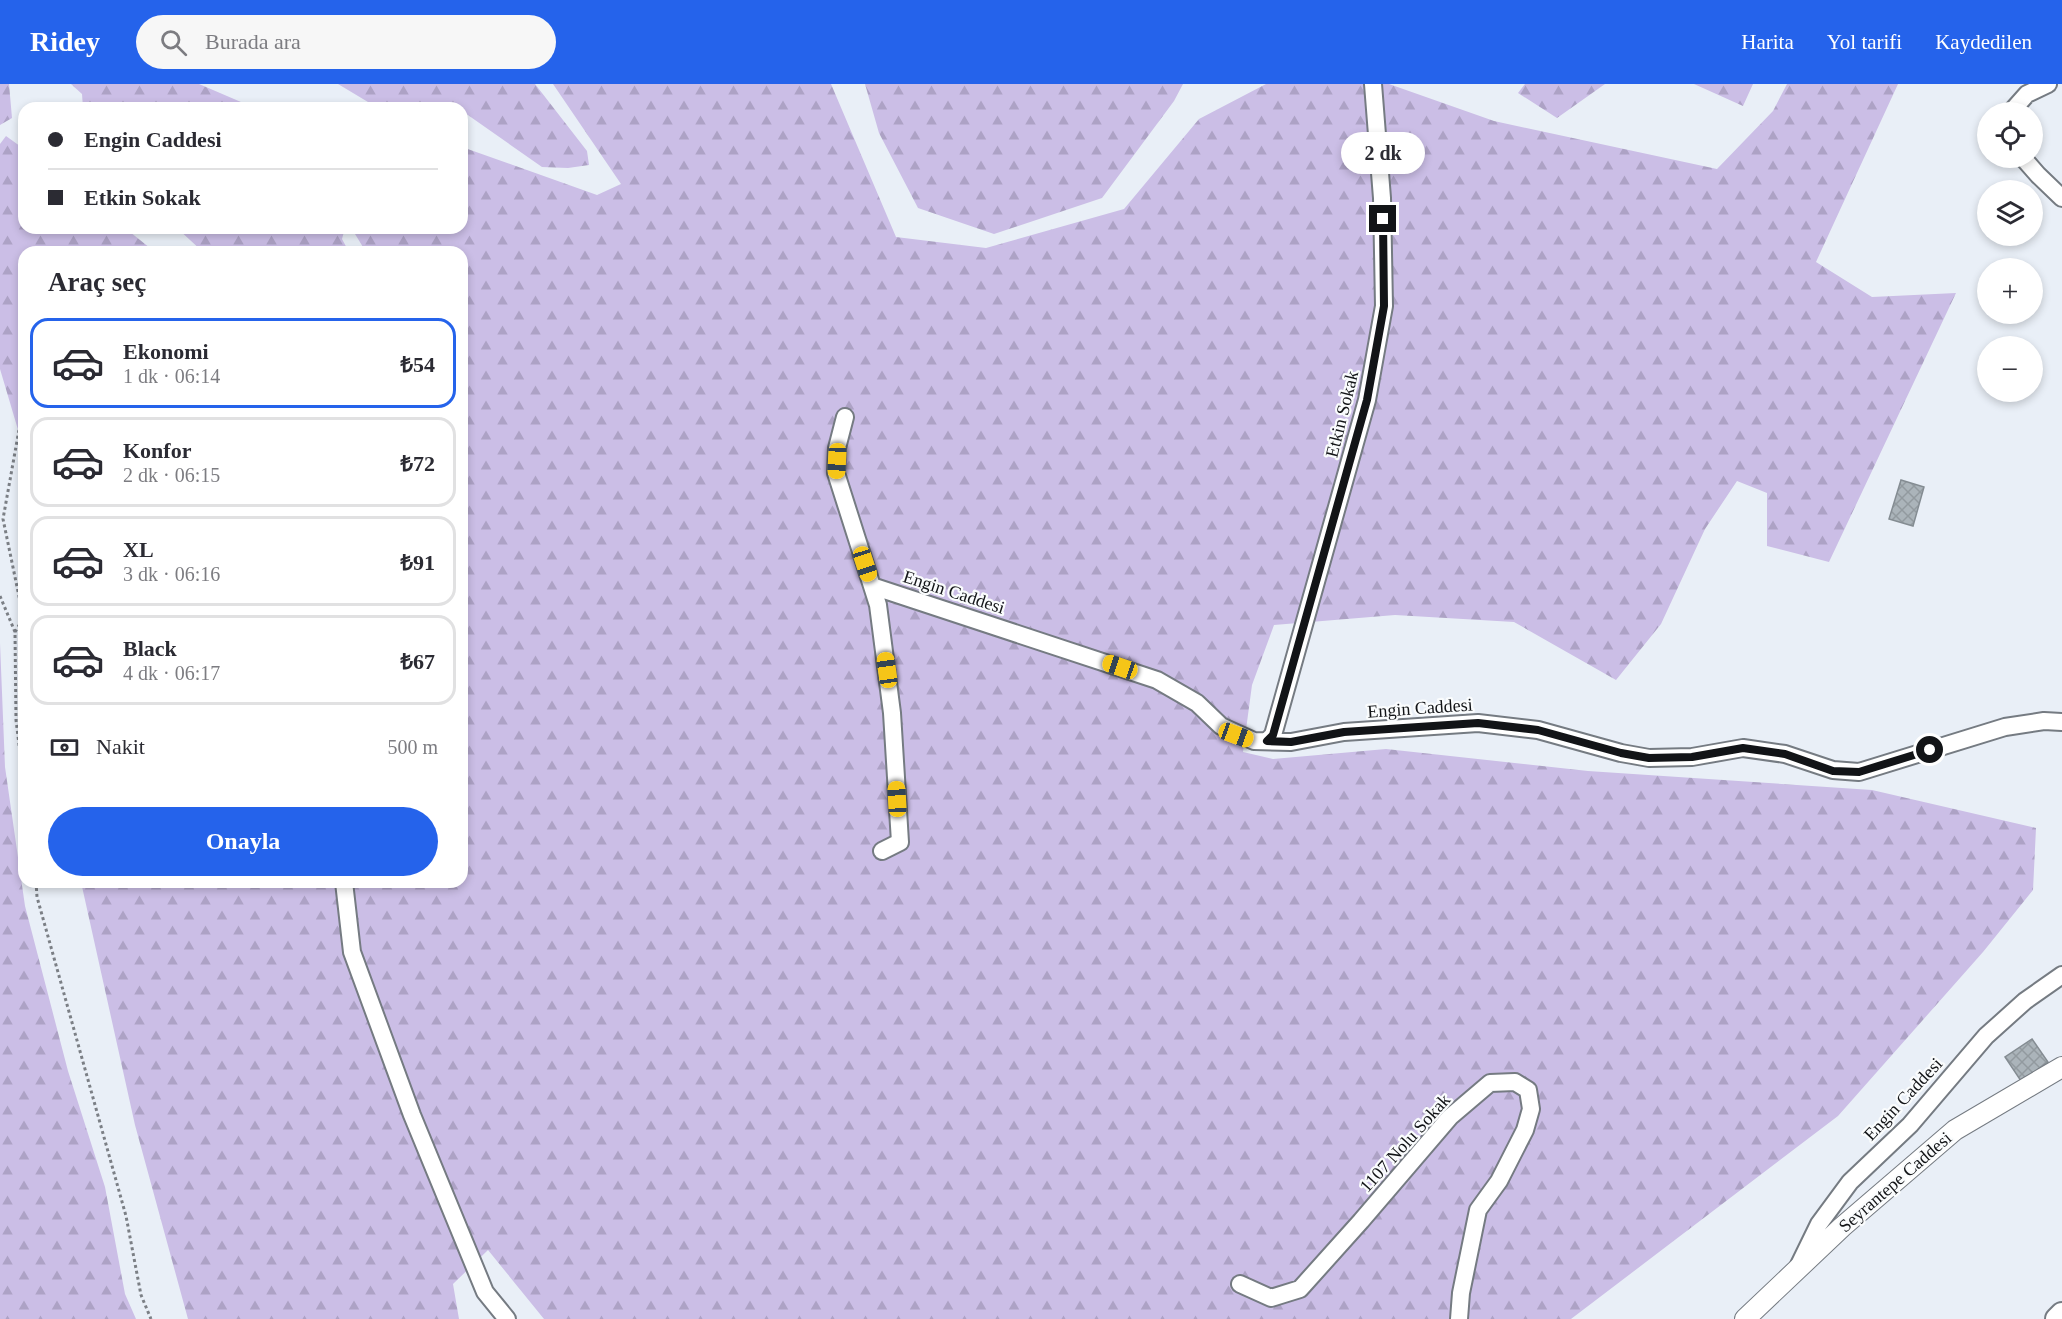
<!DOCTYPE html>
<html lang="tr">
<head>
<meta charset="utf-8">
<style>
  :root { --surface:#fff; --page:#f7f7f7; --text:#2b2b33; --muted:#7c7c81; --line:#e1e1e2; --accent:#2563eb }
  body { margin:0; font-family:Georgia,serif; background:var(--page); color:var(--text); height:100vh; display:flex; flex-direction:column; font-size:22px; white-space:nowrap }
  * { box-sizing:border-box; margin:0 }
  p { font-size:20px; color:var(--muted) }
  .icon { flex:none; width:33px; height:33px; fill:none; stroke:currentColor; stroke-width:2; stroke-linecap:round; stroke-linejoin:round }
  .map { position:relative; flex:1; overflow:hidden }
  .details { position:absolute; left:18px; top:162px; width:450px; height:642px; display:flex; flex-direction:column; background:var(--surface); border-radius:18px; box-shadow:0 3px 9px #0003 }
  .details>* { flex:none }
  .top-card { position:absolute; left:18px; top:18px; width:450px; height:132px; border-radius:18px; box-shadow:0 3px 9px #0003; display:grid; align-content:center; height:132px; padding:0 30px; background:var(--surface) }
  .buttons { position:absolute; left:1977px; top:18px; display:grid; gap:12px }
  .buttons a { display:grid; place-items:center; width:66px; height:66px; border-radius:50%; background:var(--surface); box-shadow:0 3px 9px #0003; font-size:30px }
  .end { position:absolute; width:27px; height:27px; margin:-14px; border:8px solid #121417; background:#fff; box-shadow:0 0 0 3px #fff }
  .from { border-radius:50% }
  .bubble { position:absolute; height:42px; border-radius:21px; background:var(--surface); box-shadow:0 3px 9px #0003; font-size:20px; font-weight:800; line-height:42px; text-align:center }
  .car { position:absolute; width:18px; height:36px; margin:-18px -9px; border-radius:8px; box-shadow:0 0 4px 2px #0007; background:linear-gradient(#f5c518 24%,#345 0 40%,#f5c518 0 76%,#345 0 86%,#f5c518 0) }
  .top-card b { display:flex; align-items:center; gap:21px; height:57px; font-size:22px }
  .top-card b+b { border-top:2px solid var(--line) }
  .top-card i { width:15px; height:15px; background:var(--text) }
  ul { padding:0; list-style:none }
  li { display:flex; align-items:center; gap:18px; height:90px; margin:0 12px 9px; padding:0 18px; border:3px solid var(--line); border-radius:18px }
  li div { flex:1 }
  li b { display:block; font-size:22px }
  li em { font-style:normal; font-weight:800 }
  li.selected { border-color:var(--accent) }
  li>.icon { width:54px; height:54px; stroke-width:1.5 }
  h2 { padding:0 30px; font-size:27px; line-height:72px }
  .pay { display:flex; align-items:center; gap:15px; height:66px; padding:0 30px; font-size:22px }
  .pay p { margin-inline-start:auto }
  .button { display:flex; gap:12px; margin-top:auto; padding:12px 30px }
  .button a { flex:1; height:69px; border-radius:36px; background:var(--accent); color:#fff; font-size:24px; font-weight:800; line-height:69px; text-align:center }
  header { display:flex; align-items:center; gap:36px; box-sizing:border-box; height:84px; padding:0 30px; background:var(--accent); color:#fff }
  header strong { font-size:28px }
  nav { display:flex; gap:33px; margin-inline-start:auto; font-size:21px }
  .search { width:420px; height:54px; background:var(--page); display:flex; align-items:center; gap:15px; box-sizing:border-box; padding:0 21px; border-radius:33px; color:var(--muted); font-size:22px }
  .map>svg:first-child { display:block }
  .forest { fill:url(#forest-firs) }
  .building { fill:url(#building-cross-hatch); stroke:#848c92; stroke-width:1.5 }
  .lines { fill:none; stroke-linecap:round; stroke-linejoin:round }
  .minor-casing { stroke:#757b82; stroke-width:20 }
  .tertiary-casing { stroke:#757b82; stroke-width:22 }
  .secondary-casing { stroke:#757b82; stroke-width:26 }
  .path { stroke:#7b7f85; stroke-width:3; stroke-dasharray:3 3; stroke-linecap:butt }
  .minor { stroke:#fff; stroke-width:16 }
  .tertiary { stroke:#fff; stroke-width:20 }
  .secondary { stroke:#fff; stroke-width:22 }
  .route { stroke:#121417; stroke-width:8 }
  .labels { text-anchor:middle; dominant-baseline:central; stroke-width:4.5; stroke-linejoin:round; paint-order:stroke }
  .street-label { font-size:18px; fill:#121417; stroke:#fafcfd }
</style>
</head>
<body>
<header>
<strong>Ridey</strong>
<div class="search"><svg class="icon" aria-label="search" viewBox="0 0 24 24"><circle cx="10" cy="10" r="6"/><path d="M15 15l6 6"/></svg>Burada ara</div>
<nav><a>Harita</a><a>Yol tarifi</a><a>Kaydedilen</a></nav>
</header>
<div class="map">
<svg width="2062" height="1235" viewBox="0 0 2062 1235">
  <defs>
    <pattern id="forest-firs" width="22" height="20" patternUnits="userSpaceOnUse" patternTransform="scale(1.5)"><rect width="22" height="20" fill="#cbbee6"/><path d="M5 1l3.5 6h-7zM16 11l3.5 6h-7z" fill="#ada2c5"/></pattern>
    <pattern id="building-cross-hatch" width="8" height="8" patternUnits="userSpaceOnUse" patternTransform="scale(1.5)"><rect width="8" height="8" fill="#abb4ba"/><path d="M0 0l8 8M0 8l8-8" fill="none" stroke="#929a9f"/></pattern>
  </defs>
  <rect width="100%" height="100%" fill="#e9eff7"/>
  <path class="forest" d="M 0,0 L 9,0 L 12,34 L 0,41 Z
    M 71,0 L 199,0 L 255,24 L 83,24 L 82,10 Z
    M 338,0 L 535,0 L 587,67 L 589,81 L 568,84 L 542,83 L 465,29 L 462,30 L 462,24 L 378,24 Z
    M 553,0 L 831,0 L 896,153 L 986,164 L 1124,125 L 1199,35 L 1266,0 L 1389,0 L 1494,37 L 1717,85 L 1773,27 L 1787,0 L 1898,0 L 1816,178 L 1872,213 L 1956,209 L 1829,478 L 1767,462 L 1767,409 L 1737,397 L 1705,445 L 1661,540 L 1616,596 L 1514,538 L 1395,531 L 1274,541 L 1252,601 L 1243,668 L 1273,675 L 1386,665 L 1588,687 L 1872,706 L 2036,744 L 2033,806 L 1983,868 L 1838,1032 L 1571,1235 L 544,1235 L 488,1166 L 453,1200 L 459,1235 L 188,1235 L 135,1041 L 81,798 L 462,798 L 462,168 L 366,168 L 355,150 L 357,144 L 462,144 L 462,63 L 597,111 L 621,100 Z
    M 865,0 L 1183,0 L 1174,17 L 1102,114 L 994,150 L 918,124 L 879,49 Z
    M 1525,0 L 1605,0 L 1557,34 L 1518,9 Z
    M 1694,0 L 1753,0 L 1743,22 Z
    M 6,52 L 24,65 L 24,144 L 125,144 L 155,168 L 24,168 L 24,366 L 0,285 L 0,60 Z
    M 177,144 L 345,144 L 342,155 L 349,168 L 203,168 Z
    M 0,559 L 5,683 L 25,822 L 68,987 L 105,1103 L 125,1210 L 136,1235 L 0,1235 Z"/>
  <path class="building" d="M 1901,396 L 1924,403 L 1913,442 L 1889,435 Z
    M 2032,955 L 2048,978 L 2021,997 L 2005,973 Z"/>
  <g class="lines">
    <g class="minor-casing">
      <path id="minor" d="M 2011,28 L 2027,10 L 2048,0
        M 2023,74 L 2038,91 L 2062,114
        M 845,333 L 837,364 L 836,389 L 878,521 L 892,629 L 900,758 L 882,767
        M 872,502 L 1157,596 L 1197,619 L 1221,642 L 1254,657 L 1291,658 L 1344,648 L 1478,639 L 1538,646 L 1621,669 L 1649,674 L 1692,673 L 1743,664 L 1785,670 L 1833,686 L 1859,688 L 2005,643 L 2044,637 L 2062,638
        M 1267,657 L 1273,651 L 1367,316 L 1384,222 L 1382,114 L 1373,0
        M 344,798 L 352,868 L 412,1031 L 485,1208 L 507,1235
        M 1799,1181 L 1819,1140 L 1850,1098 L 1910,1041 L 1986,952 L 2025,917 L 2062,891
        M 1240,1200 L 1271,1214 L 1300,1205 L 1361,1137 L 1450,1033 L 1490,999 L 1515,998 L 1528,1006 L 1531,1025 L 1525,1046 L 1499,1097 L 1478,1126 L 1461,1209 L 1459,1235"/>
    </g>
    <g class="tertiary-casing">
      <path id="tertiary" d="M 1745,1235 L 1842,1143 L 1955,1046 L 2062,983"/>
    </g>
    <g class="secondary-casing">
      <path id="secondary" d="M 2057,1235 L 2062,1230"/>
    </g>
    <path class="path" d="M 0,512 L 15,548 L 16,636 L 24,701
      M 15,548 L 21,538 L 21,522 L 3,435 L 24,318
      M 36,798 L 37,813 L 126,1132 L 141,1211 L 151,1235"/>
    <use href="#minor" class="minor"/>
    <use href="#tertiary" class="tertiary"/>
    <use href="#secondary" class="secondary"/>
  </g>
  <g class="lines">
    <path class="route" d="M 1383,135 L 1384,222 L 1367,316 L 1273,651 L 1267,657 L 1291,658 L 1344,648 L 1478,639 L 1538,646 L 1621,669 L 1649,674 L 1692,673 L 1743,664 L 1785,670 L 1833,687 L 1859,688 L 1930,666"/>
  </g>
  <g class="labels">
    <g class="street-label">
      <text transform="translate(1342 330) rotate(-76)">Etkin Sokak</text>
      <text transform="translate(954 508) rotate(18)">Engin Caddesi</text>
      <text transform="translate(1420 624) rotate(-4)">Engin Caddesi</text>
      <text transform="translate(1903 1015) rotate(-47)">Engin Caddesi</text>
      <text transform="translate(1405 1059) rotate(-48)">1107 Nolu Sokak</text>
      <text transform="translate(1895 1098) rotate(-41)">Seyrantepe Caddesi</text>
    </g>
  </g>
</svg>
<div class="buttons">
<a><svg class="icon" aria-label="locate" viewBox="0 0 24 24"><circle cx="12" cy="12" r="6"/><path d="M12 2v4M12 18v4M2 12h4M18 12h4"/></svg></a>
<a><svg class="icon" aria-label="layers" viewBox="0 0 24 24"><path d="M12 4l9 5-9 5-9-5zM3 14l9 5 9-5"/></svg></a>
<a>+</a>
<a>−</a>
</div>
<i class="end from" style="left:1930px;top:666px"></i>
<i class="end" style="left:1383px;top:135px"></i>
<div class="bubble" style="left:1341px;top:48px;width:84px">2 dk</div>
<i class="car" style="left:837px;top:377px;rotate:183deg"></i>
<i class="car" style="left:865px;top:480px;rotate:162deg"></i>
<i class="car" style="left:1120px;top:583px;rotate:289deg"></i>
<i class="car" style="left:887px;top:586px;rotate:352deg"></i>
<i class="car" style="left:1236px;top:651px;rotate:110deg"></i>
<i class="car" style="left:897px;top:715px;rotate:357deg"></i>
<div class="top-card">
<b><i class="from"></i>Engin Caddesi</b>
<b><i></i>Etkin Sokak</b>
</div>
<section class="details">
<h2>Araç seç</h2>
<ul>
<li class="selected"><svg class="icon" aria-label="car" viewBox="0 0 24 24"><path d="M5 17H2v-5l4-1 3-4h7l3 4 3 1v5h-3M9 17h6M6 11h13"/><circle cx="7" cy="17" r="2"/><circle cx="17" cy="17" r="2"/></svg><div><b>Ekonomi</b><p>1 dk · 06:14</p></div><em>₺54</em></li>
<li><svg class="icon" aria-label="car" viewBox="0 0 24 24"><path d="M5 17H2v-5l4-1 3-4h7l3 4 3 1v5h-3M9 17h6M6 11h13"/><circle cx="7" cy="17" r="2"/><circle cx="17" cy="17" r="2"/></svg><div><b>Konfor</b><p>2 dk · 06:15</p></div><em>₺72</em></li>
<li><svg class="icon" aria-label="car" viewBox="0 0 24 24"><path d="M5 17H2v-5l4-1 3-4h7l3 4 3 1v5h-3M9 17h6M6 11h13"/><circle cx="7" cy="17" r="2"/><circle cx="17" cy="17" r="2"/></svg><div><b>XL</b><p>3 dk · 06:16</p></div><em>₺91</em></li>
<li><svg class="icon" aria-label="car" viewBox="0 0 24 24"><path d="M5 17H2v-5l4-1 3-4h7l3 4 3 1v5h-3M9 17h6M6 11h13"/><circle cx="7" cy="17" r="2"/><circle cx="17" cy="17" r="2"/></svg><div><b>Black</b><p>4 dk · 06:17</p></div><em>₺67</em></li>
</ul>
<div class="pay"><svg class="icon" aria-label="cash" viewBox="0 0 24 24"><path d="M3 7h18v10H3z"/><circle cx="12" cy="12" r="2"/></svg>Nakit<p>500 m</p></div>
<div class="button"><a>Onayla</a></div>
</section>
</div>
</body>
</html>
